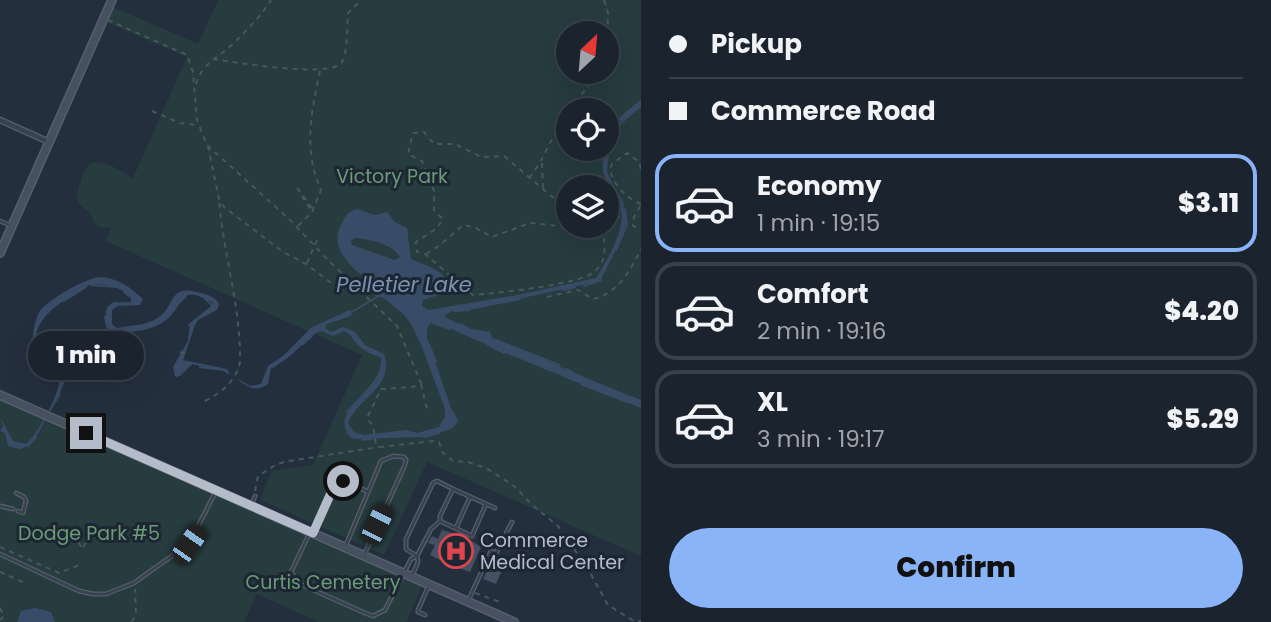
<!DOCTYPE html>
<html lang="en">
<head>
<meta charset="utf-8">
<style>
  :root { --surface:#1b232e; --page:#282f3a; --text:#f1f3f6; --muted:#a0a4aa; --line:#39404a; --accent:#8ab4f8 }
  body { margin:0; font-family:Poppins,sans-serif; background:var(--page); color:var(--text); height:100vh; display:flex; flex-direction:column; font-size:26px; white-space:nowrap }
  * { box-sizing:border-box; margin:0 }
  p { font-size:23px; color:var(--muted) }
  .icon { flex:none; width:38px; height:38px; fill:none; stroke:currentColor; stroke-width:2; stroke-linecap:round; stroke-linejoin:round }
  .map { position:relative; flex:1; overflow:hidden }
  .sheet { display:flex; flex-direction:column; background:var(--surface); width:630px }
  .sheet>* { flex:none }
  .guide { display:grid; align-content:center; height:154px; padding:0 28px; background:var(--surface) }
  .needle { width:46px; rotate:26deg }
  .fabs { position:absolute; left:556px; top:21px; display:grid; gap:14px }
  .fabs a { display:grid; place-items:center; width:63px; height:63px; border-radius:50%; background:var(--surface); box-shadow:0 7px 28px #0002,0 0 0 2px var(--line); font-size:35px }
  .end { position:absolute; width:32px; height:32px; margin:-16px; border:9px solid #b4bcc9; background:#111; box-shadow:0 0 0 4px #111 }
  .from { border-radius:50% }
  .bubble { position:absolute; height:49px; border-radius:24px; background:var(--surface); box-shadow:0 7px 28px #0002,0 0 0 2px var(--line); font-size:23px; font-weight:800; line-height:49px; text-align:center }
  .car { position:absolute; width:21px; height:42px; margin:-21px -10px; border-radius:9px; box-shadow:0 0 5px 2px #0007; background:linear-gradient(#222 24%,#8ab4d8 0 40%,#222 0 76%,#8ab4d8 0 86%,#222 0) }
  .guide b { display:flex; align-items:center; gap:24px; height:66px; font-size:26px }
  .guide b+b { border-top:2px solid var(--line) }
  .guide i { width:18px; height:18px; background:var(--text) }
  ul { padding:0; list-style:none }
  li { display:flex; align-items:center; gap:21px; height:98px; margin:0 14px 10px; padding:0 14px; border:4px solid var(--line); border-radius:21px }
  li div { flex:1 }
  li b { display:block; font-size:26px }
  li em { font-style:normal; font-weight:800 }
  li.current { border-color:var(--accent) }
  li>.icon { width:63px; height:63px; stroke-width:1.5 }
  .button { display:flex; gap:14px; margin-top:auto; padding:14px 28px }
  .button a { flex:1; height:80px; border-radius:42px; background:var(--accent); color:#111; font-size:28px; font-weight:800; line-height:80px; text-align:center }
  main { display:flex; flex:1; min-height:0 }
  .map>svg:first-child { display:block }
  .green { fill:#263c3f; fill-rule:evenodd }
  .water { fill:#394c67; fill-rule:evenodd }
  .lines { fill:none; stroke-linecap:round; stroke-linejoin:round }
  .stream { stroke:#394c67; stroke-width:2 }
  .building { fill:#455162 }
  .lane-casing { stroke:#565f6c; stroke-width:5 }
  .street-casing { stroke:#565f6c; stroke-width:7 }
  .secondary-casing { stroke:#565f6c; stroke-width:10 }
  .path { stroke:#44595c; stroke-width:2; stroke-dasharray:5 5; stroke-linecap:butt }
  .lane { stroke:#38414e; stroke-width:2.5 }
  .street { stroke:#38414e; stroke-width:4.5 }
  .secondary { stroke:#465061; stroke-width:7 }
  .route { stroke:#b4bcc9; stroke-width:9 }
  .labels { text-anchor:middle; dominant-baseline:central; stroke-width:6; stroke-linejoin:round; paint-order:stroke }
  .park-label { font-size:19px; fill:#6b9a76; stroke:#1d2633 }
  .poi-label { font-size:19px; fill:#b4bcc9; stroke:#1d2633; text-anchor:start }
  .water-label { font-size:21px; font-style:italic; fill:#7c92b1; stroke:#1d2633 }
</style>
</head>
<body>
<main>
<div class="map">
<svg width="641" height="622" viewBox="0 0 641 622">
  <rect width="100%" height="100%" fill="#242f3e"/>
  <path class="green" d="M 218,0 L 641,0 L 641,556 L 427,462 L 384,555 L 260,500 L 272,471 L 313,465 L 362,355 L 106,241 L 111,228 L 99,227 L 92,221 L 92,215 L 80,205 L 76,196 L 83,174 L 89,164 C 105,158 120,171 133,178 L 187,57 L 104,21 L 111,6 L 198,44 ZM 569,33 L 607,33 L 607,72 L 569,72 ZM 569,110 L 607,110 L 607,149 L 569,149 ZM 569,187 L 607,187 L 607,226 L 569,226 Z
    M 0,396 L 423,585 L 406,622 L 319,622 L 257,594 L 244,622 L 0,622 Z"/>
  <path class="water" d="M 641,100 L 641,106 L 621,121 L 609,150 L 607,172 L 624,207 L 627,220 L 619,244 L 600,281 L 469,310 L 452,311 L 444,316 C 459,324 474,334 490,331 L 492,338 L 641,401 L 641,408 L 503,352 L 460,332 L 431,322 L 427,328 L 427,338 L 451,408 L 457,420 L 456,424 L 448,430 L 421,437 L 356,439 C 326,420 363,400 373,385 C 375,382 383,364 383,360 C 378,355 369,353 361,348 C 354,343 353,335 344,331 L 333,336 L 322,331 L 317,332 L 286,359 L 271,368 L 268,384 C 250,397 240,378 225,371 C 218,368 202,367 192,364 L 180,376 L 175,376 L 173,367 L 188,341 L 190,323 L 211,308 L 213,303 C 176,282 186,305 166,320 C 152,331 131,333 113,332 L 106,326 L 105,317 L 107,307 L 114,302 L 131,303 L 133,300 C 123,287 105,282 89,285 C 65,300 20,321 42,358 C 48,368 60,370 65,380 C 61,393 54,403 47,416 C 39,431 30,458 8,445 L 5,433 L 0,431 L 3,426 L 0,417 L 13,441 L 26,444 C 39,433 58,396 60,379 C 54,368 37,366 33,348 C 31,340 35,317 40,311 C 46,301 88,277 100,277 C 118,278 130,287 143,299 L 140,305 L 118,306 L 112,310 L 112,324 L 117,328 C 131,325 147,326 159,317 C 176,305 168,283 201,293 C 209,295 215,297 219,304 L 217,310 L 198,320 L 195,325 L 183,360 L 227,369 L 231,375 L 250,386 L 261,384 L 268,366 L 283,356 L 311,328 L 349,310 L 352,312 L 351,316 L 327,324 L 325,328 L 331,332 L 343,327 L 355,332 L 365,345 L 384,354 C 395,388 357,397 348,423 L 354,432 L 363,435 L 407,430 L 417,433 L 439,427 L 445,417 L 445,409 L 422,347 L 411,324 L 404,315 L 384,298 L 375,296 L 376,286 C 356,272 326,250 342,223 C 346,215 348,211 358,209 L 374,215 L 387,212 L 395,222 L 407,228 L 411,259 C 425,265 444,270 451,286 L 448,292 L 423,300 L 422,306 L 428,310 L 518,295 L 596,278 C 606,263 626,228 621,211 C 613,184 598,182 604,149 L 607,149 C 607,124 623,114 641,100 ZM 355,238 C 369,239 393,244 400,257 L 395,260 L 352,245 L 351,241 Z
    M 35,608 L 51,612 L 55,622 L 17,622 L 21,611 Z"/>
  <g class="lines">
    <path class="stream" d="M 607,162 C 610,132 618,123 641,106
      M 617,193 L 623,204
      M 616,250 L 627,225 L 625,209
      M 91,285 L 116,287
      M 584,286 L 601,280
      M 563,290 L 575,287
      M 64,301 L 86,287
      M 112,304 L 132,303 L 132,298 L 124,292
      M 176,306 L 186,296
      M 478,307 L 520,299
      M 454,311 L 469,310
      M 352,312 L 377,297
      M 105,317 L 108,330 L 120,333
      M 460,324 L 471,330 L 484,332
      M 189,325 L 213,306 L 205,299
      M 426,329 L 428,324 L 431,322 L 450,329
      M 456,330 L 479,340
      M 496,340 L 559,365
      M 303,344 L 312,336
      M 429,344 L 436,362
      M 487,344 L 504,353
      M 200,367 L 224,370 L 228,373
      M 273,367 L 293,352
      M 542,367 L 553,371
      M 567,369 L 577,375
      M 558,373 L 576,381
      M 177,376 L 191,364
      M 581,384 L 627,402
      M 605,387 L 623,394
      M 631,397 L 641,401
      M 50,410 L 60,394
      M 347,412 C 360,397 385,378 382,357 L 367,351
      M 346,425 L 348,433 L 353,438
      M 451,428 L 457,421 L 452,411
      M 424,437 L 439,433
      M 362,440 L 377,438
      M 9,445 L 20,448
      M 28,446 L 36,437"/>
  </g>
  <path class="building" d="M 442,530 L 465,537 L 481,547 L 470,572 L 453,566 L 452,569 L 446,566 L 448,564 L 430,555 L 435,545 L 428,543 L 432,536 L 438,539 Z
    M 492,562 L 503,568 L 496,584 L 483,579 Z"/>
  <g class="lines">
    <g class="lane-casing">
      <path id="lane" d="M 0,221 L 12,226
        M 437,481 L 453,489 L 440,516 L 440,521 L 431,529 L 417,556 L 406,549 L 406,539 L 433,483 Z
        M 453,489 L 495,508
        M 16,493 L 24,497 L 26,501 L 23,513 L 18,511
        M 252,503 L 255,496
        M 0,506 L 13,509
        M 440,521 L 472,536 L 486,504
        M 456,528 L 470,497
        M 314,530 L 339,481 L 349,482 L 368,492
        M 310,532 L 291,572 L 300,584 L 365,613 L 373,616 L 385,610 L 411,559 L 417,556 L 418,562 L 412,576
        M 346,545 L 381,461 L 393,456 L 404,457 L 406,460 L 405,465 L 365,553
        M 0,554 L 79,591 L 93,594 L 106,594 L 134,583 L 152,570 L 189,544 L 216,491
        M 469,599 L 491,551 L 496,553 L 512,522
        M 425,615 L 418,612 L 418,610 L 429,585"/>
    </g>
    <g class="street-casing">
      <path id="street" d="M 0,120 L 49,142"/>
    </g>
    <g class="secondary-casing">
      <path id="secondary" d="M 0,253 L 112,0
        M 0,395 L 514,622"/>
    </g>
    <path class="path" d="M 604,0 L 608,13 L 607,44
      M 108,20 L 187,55 L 193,72 L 197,120 L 207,145 L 289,219 L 330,262 L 397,326 L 421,383 L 413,387 L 381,389 L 367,418 L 373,426 L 376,445 L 380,447 L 434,441 L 439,442 L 442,452 L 453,461 L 468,462 L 486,468 L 514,486 L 532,505 L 558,526 L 588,569 L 608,605 L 634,621 L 641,621
      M 213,59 C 234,62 332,79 342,62 C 348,52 347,25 348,13 L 361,0
      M 196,84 C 202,63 219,57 234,43 C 247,30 261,16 271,0
      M 569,110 L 593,80 L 596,72
      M 152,111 L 180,123 L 197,125
      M 208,146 L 219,199 L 224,207 L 283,252 L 306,264 L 334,285 L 347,278
      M 542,163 L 543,189
      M 641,169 L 639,162 L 627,153 L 612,164 L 610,169 C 613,185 626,198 641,204
      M 529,178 C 546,157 553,132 569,110
      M 297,188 L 313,209 L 310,209 L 300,193
      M 640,206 C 637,214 632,216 633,226 L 641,228
      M 569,211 L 504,156 L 481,157 L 455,144 L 434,144 L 424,132 L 413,133 L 408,154 L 422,161 L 434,191 L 434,211 L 443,219 L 436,229 L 416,242 L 417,252 L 425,254 L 473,295 C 495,293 579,285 594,272 C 610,258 602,246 605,232 C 607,226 608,223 607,217
      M 608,217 L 620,217
      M 298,226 L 312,212 L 321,190 C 303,150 311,113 320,71
      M 426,254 L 440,245 L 463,225 L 474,227 L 492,237 L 530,223 L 559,226 L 569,224
      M 307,263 L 318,238
      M 547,297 L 578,290 L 593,299 C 617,294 631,270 641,249
      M 180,352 L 187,354
      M 421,384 L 428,413
      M 205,401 C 221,393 237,380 240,362 C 241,306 223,254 219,199
      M 255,491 L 258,476 L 277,464 L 289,461 L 379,447
      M 36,528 L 49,533 L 57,530
      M 73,534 L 83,549
      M 0,547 L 59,573 L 77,566 L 79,561
      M 83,547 L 95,527
      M 0,572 L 23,582
      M 475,593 L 500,602
      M 0,608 L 4,616 L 0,620
      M 132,622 L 136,613 L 135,589"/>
    <use href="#lane" class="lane"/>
    <use href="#street" class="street"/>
    <use href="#secondary" class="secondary"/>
  </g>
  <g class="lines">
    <path class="route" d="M 86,433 L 313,533 L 335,484 L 343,481"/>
  </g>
  <defs>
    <g id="hospital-ring" transform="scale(1.75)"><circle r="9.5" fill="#1d2633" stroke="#e0444e" stroke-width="1.5"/><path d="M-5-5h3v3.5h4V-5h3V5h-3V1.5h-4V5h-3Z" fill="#e0444e"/></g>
  </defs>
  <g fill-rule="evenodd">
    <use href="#hospital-ring" x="456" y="551"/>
  </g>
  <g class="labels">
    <g class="park-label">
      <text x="392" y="176">Victory Park</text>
      <text x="89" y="533">Dodge Park #5</text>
      <text x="323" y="582">Curtis Cemetery</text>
    </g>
    <g class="poi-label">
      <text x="480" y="540">Commerce<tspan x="480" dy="22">Medical Center</tspan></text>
    </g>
    <g class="water-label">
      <text x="404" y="284">Pelletier Lake</text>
    </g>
  </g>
</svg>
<div class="fabs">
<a><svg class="needle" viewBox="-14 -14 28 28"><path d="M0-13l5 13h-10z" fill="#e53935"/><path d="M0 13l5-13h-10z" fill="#a0a4aa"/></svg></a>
<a><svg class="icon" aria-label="locate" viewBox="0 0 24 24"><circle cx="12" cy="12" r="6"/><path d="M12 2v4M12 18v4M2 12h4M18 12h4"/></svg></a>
<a><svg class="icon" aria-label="layers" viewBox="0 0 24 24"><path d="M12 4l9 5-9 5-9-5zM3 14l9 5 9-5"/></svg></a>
</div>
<i class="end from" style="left:343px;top:481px"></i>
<i class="end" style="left:86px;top:433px"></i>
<div class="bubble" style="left:28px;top:331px;width:116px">1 min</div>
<i class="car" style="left:377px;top:524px;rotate:26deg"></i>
<i class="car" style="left:189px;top:544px;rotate:35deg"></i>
</div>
<section class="sheet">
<div class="guide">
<b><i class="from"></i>Pickup</b>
<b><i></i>Commerce Road</b>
</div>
<ul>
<li class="current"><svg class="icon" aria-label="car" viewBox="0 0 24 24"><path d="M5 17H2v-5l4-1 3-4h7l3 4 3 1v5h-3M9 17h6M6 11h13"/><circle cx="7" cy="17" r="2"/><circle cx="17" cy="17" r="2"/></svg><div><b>Economy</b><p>1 min · 19:15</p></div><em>$3.11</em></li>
<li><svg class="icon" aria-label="car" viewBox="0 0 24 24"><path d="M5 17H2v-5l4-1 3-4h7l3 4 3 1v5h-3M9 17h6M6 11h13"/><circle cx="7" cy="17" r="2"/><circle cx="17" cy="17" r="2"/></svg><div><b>Comfort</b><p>2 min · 19:16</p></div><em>$4.20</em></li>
<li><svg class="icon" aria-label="car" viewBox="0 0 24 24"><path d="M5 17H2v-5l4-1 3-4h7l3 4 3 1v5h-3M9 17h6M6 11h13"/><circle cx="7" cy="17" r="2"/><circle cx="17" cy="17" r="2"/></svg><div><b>XL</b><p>3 min · 19:17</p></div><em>$5.29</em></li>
</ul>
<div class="button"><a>Confirm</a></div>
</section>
</main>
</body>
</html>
